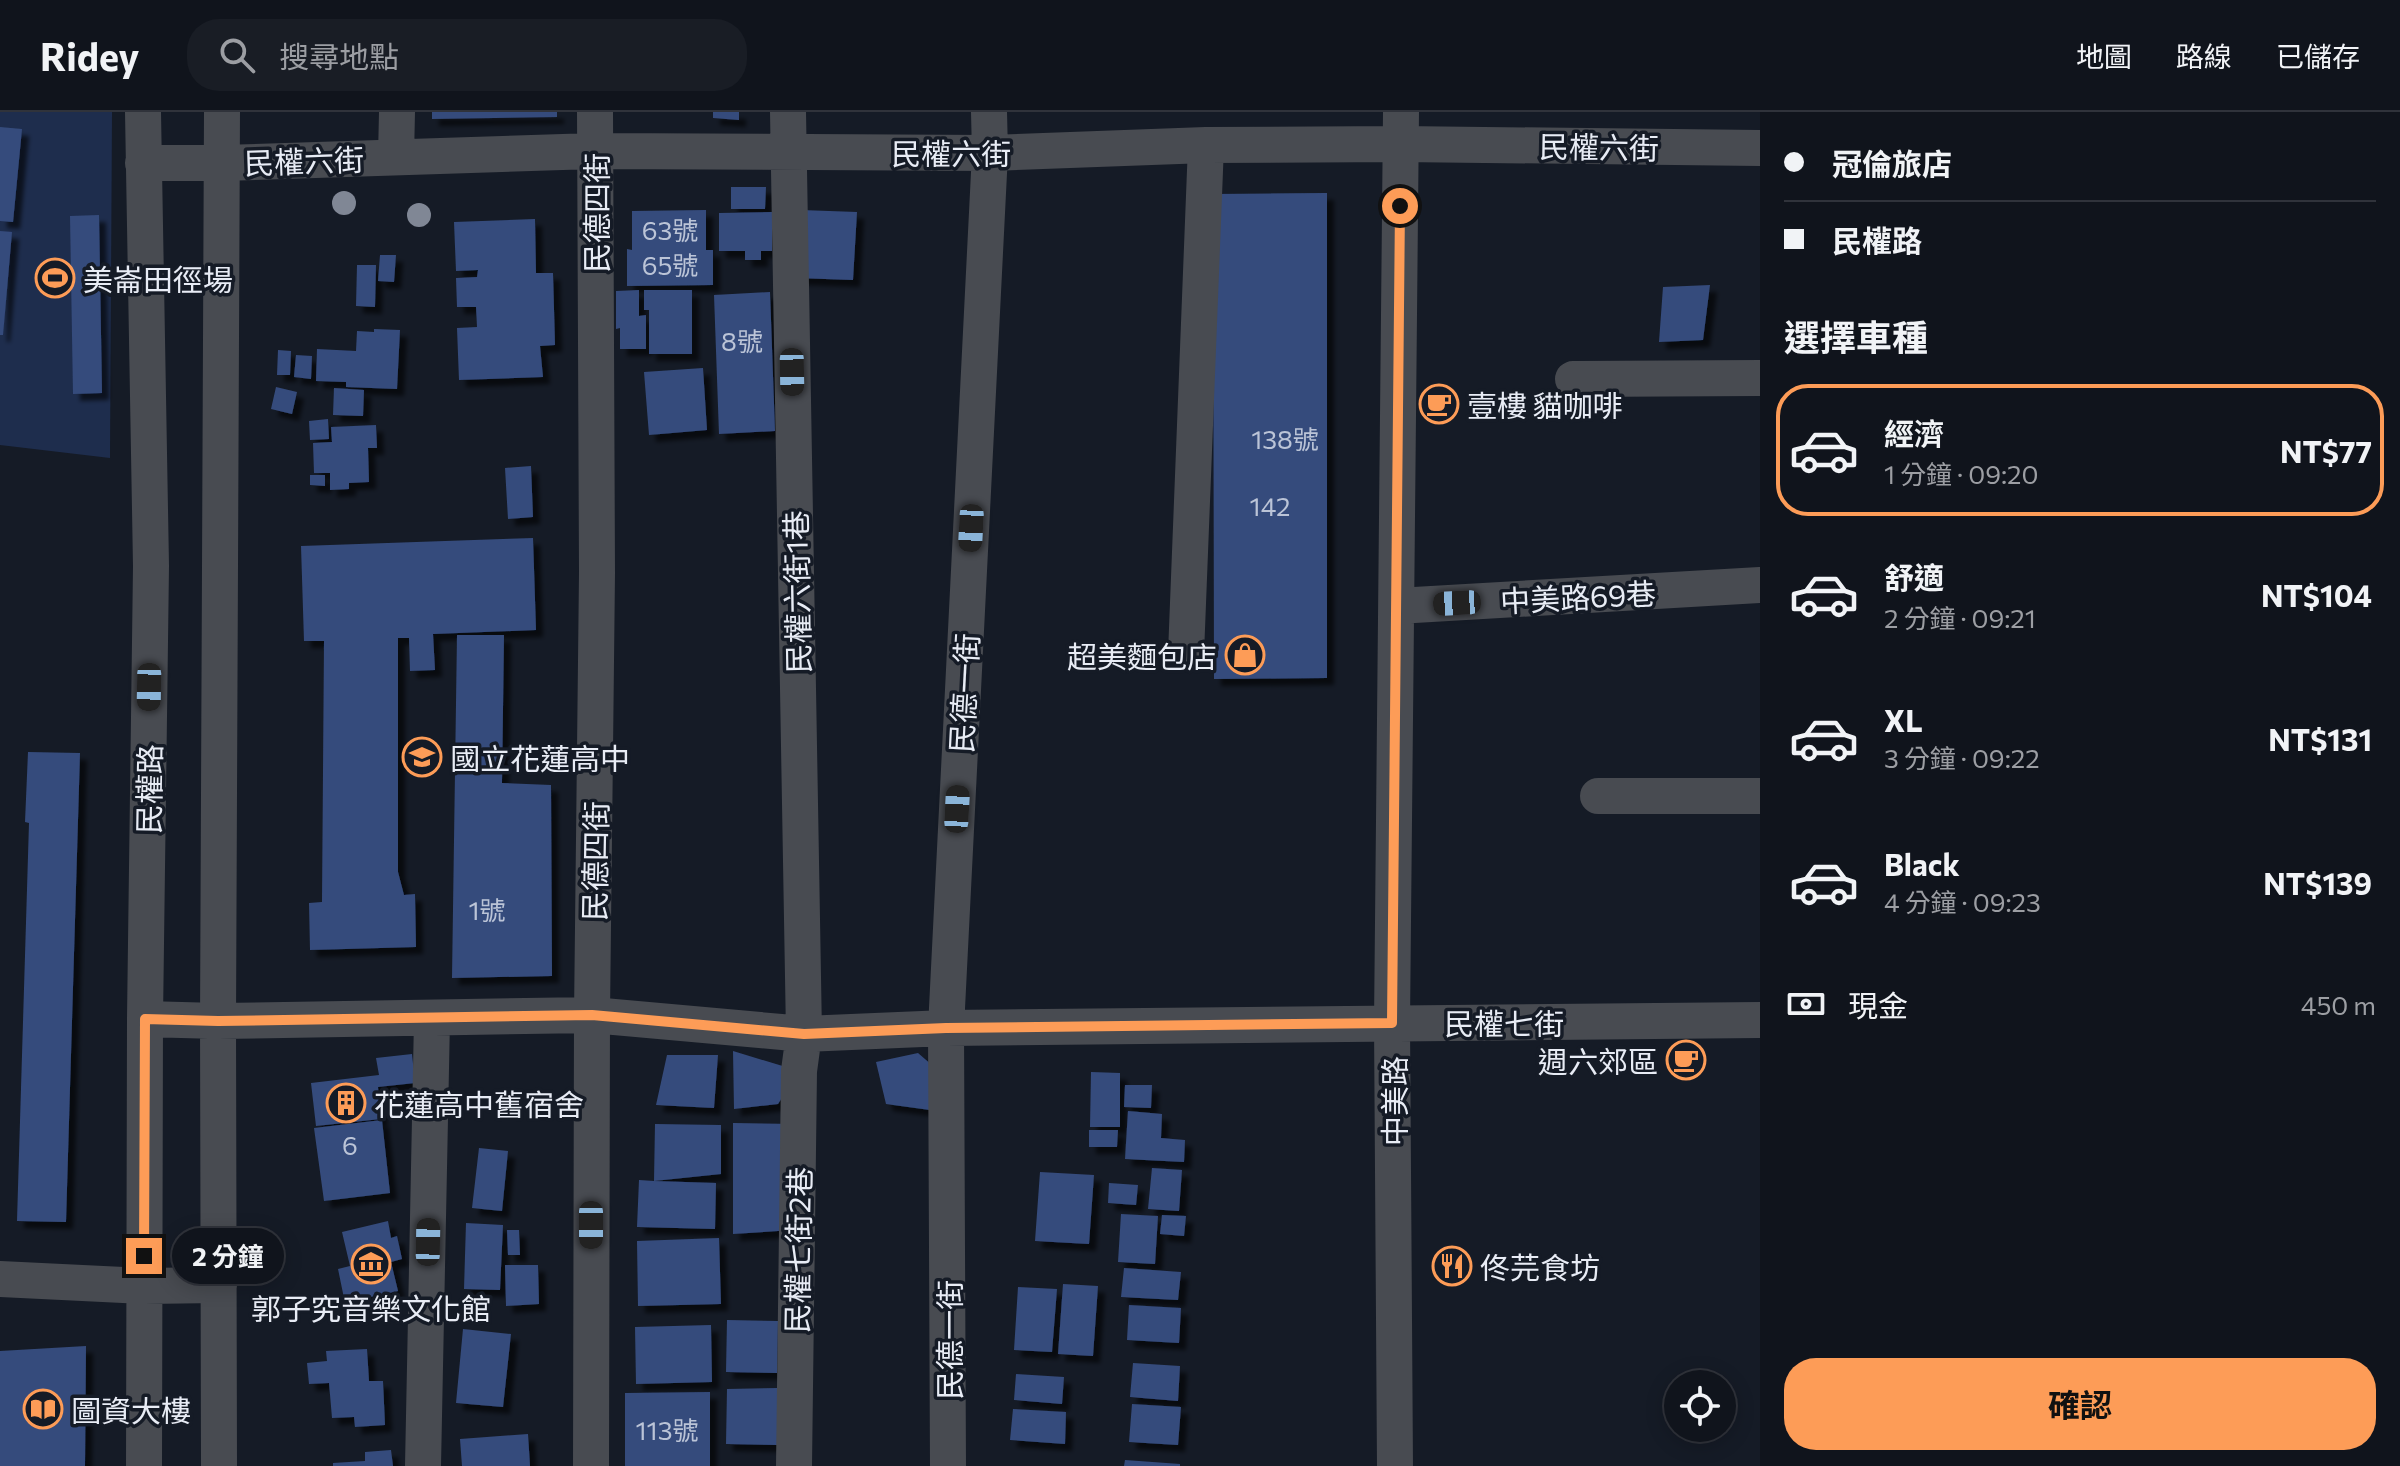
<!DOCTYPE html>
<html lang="zh-TW">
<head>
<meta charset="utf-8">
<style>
  :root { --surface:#10141c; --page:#191d25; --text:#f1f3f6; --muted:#9c9ea3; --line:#30333b; --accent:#fd9c57 }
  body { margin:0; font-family:Commissioner,"Noto Sans TC",sans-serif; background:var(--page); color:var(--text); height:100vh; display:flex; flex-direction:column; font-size:30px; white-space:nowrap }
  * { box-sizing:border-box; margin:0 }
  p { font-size:26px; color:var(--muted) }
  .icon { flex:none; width:44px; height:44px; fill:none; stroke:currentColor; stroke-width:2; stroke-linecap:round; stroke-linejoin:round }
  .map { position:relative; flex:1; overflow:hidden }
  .details { display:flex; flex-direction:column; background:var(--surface); width:640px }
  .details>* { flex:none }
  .top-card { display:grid; align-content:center; height:176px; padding:0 24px; background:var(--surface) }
  .tools { position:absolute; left:1664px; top:1258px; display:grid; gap:16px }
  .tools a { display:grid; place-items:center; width:72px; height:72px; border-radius:50%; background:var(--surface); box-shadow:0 4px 20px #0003,0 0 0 2px var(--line); font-size:40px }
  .end { position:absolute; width:36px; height:36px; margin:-18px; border:10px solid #fd9c57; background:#111; box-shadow:0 0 0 4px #111 }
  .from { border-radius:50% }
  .bubble { position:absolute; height:56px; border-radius:28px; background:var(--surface); box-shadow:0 4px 20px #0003,0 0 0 2px var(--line); font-size:26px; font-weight:700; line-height:56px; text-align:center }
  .car { position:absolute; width:24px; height:48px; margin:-24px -12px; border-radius:10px; box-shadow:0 0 6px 2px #0007; background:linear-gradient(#222 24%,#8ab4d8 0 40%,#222 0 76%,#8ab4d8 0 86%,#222 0) }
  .top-card b { display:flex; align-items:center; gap:28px; height:76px; font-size:30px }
  .top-card b+b { border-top:2px solid var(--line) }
  .top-card i { width:20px; height:20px; background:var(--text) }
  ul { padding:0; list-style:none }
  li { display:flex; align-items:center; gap:24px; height:132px; margin:0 16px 12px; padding:0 8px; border:4px solid transparent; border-radius:32px }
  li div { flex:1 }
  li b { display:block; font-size:30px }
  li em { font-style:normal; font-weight:700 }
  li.selected { border-color:var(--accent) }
  li>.icon { width:72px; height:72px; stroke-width:1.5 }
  h2 { padding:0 24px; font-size:36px; line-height:96px }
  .pay { display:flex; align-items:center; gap:20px; height:88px; padding:0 24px; font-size:30px }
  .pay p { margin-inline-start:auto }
  .primary-button { display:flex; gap:16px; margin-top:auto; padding:16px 24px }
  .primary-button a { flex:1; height:92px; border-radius:32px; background:var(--accent); color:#111; font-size:32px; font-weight:700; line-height:92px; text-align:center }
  header { display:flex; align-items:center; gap:48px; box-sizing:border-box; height:112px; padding:0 40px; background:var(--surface); border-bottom:2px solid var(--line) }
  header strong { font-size:38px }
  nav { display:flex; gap:44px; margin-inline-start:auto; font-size:28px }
  .search { width:560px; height:72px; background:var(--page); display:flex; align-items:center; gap:20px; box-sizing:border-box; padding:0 28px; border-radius:32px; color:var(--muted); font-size:30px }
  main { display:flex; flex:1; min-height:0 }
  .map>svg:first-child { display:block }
  .green { fill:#1e2d4d }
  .building { fill:#354b7c; filter:url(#shadow) }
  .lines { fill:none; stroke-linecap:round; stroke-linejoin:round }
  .minor { stroke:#484b51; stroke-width:36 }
  .tree { fill:#808795 }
  .route { stroke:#fd9c57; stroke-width:10 }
  .labels { text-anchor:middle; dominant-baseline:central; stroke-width:7; stroke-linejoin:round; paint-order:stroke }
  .number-label { font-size:26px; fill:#bbc4d7 }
  .street-label { font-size:30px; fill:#e8ecf5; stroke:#151b26 }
  .poi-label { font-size:30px; fill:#e8ecf5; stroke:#151b26; text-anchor:start }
</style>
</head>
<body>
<header>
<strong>Ridey</strong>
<div class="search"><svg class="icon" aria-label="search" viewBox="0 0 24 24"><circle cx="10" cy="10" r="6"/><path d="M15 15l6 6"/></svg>搜尋地點</div>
<nav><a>地圖</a><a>路線</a><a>已儲存</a></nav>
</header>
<main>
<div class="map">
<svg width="1760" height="1354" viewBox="0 0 1760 1354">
  <defs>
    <filter id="shadow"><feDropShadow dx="7" dy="7" stdDeviation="2" flood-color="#0009"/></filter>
  </defs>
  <rect width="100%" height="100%" fill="#151b26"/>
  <path class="green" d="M 0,0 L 112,0 L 110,346 L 0,333 Z"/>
  <path class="building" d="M 432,0 L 557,0 L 557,5 L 432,7 Z
    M 713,0 L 739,0 L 739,8 L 713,6 Z
    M 0,15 L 22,17 L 13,110 L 0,109 Z
    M 731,75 L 766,75 L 765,97 L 731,97 Z
    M 1327,81 L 1327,566 L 1214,567 L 1213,82 Z
    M 706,98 L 706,138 L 713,138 L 713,173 L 627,174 L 627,137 L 632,138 L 632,99 Z
    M 801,98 L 857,100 L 853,168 L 797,166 Z
    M 772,100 L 772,139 L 761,139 L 761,148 L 745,148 L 745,139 L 719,139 L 719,101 Z
    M 99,103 L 102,281 L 73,282 L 70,104 Z
    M 535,107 L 536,161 L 553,161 L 555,233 L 540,234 L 543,265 L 459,268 L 457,216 L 477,215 L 476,195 L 457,195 L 456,166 L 477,165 L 478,158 L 456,159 L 454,110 Z
    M 0,119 L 12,120 L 3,223 L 0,223 Z
    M 380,143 L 396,143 L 394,170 L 378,169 Z
    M 357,153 L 376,153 L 375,195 L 356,194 Z
    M 1710,173 L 1703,228 L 1659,230 L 1663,175 Z
    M 639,178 L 639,204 L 646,203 L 646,237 L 620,237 L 620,216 L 616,217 L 616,179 Z
    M 644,178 L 692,178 L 692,242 L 649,242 L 649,198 L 644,198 Z
    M 770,180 L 775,319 L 719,322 L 714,183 Z
    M 374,217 L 400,218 L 397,277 L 346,275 L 346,270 L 316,269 L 317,237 L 356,239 L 357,219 L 374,220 Z
    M 278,238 L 291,239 L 290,263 L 277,263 Z
    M 296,243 L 312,244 L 311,267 L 294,265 Z
    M 703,256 L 707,318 L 649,323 L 644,260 Z
    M 276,275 L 297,280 L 292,302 L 271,297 Z
    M 334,276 L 364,278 L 363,304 L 333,303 Z
    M 328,307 L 329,327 L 310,328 L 309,309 Z
    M 376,313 L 377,336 L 368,336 L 369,370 L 349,371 L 349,377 L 330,378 L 330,361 L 314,361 L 313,331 L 332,330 L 331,315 Z
    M 531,354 L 533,405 L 508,407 L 505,356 Z
    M 310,363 L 325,363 L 325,374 L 310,373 Z
    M 533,426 L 536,518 L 433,522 L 435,558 L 410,559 L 409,526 L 398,526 L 398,760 L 404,783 L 415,782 L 416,835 L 310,838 L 309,791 L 322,790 L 324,529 L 304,529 L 301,434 Z
    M 457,523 L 504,523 L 502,671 L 551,673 L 552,864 L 452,866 Z
    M 28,640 L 80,641 L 66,1110 L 17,1109 L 29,711 L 25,710 Z
    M 733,939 L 799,959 L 778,992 L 734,997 Z
    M 918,941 L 933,954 L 930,998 L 886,992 L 876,950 Z
    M 412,942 L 415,971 L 378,975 L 381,1007 L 316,1014 L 311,971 L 379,963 L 376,946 Z
    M 667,943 L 718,943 L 714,996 L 656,993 Z
    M 1091,960 L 1120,961 L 1120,1015 L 1090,1015 Z
    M 1125,973 L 1152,973 L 1151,996 L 1124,995 Z
    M 1128,999 L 1162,1002 L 1161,1026 L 1185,1028 L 1184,1050 L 1125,1047 Z
    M 382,1008 L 390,1081 L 324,1089 L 314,1016 Z
    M 733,1011 L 794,1012 L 793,1118 L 733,1122 Z
    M 655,1012 L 721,1013 L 721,1062 L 654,1069 L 716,1071 L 715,1117 L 637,1115 L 639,1068 L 654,1069 Z
    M 1089,1018 L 1118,1018 L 1117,1035 L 1089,1035 Z
    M 479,1036 L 508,1039 L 502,1099 L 472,1096 Z
    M 1152,1056 L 1182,1058 L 1179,1099 L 1148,1097 Z
    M 1040,1060 L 1094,1063 L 1089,1132 L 1035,1129 Z
    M 1109,1071 L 1138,1073 L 1136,1093 L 1108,1091 Z
    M 1121,1102 L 1158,1104 L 1155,1152 L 1118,1150 Z
    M 1162,1103 L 1186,1104 L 1184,1124 L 1160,1122 Z
    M 388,1109 L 391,1126 L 397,1124 L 402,1147 L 391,1150 L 398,1179 L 345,1191 L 338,1157 L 350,1154 L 342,1120 Z
    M 466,1111 L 503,1113 L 500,1178 L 464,1177 Z
    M 507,1118 L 519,1118 L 520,1143 L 508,1143 Z
    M 719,1126 L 721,1192 L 638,1194 L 637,1129 Z
    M 505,1153 L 538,1153 L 539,1192 L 506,1194 Z
    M 1124,1156 L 1181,1160 L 1178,1188 L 1121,1185 Z
    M 1063,1172 L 1098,1174 L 1093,1244 L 1058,1242 Z
    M 1018,1175 L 1057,1177 L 1052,1240 L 1014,1238 Z
    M 1129,1193 L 1181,1196 L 1179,1231 L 1127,1228 Z
    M 727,1208 L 778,1209 L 777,1261 L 726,1260 Z
    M 711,1213 L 712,1270 L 636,1272 L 635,1215 Z
    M 463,1217 L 511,1222 L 503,1295 L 456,1291 Z
    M 86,1234 L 85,1354 L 0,1354 L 0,1239 Z
    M 367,1237 L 369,1269 L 383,1269 L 385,1313 L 355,1315 L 354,1305 L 332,1306 L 329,1271 L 309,1272 L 307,1251 L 327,1249 L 326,1239 Z
    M 1133,1251 L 1180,1254 L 1178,1289 L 1130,1285 Z
    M 1016,1262 L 1064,1265 L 1062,1292 L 1014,1288 Z
    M 778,1276 L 777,1333 L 726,1332 L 727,1277 Z
    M 710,1280 L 710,1354 L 625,1354 L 625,1281 Z
    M 1132,1292 L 1181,1295 L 1178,1333 L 1129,1330 Z
    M 1013,1297 L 1066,1300 L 1065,1332 L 1010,1328 Z
    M 528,1322 L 530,1354 L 462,1354 L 460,1327 Z
    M 391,1338 L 393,1354 L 333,1354 L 333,1351 L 365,1349 L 365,1340 Z
    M 1125,1348 L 1180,1352 L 1180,1354 L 1124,1354 Z"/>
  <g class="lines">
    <path class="minor" d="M 143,0 L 151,454 L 145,907 L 144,1354
      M 788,0 L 804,922 L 799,959 L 794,1354
      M 396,45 L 397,0
      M 143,51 L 222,51 L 594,39 L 990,41 L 1206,33 L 1401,32 L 1760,36
      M 1573,267 L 1760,266
      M 1397,494 L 1760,473
      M 1186,542 L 1206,33
      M 1598,684 L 1760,684
      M 145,907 L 218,909 L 592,903 L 804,922 L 946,916 L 1760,908
      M 0,1167 L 144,1174 L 219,1173
      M 219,1354 L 218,909 L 222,0
      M 423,1354 L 432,907
      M 591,1354 L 592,903 L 597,461 L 595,0
      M 948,1354 L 946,916 L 990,41 L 989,0
      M 1395,1354 L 1392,911 L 1401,0"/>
  </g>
  <g class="tree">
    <circle cx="344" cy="91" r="12"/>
    <circle cx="419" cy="103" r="12"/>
  </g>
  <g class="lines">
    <path class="route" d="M 144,1144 L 145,907 L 218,909 L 592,903 L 804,922 L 946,916 L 1392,911 L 1400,94"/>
  </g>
  <defs>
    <g id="stadium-ring" transform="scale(2)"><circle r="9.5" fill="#151b26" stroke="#fd9c57" stroke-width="1.5"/><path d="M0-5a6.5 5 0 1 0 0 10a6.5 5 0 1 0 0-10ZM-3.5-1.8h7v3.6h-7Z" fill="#fd9c57"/></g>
    <g id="cafe-ring" transform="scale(2)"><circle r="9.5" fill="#151b26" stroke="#fd9c57" stroke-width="1.5"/><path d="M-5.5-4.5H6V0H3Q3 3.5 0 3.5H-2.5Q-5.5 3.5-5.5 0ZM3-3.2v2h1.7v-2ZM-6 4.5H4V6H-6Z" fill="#fd9c57"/></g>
    <g id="shop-ring" transform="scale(2)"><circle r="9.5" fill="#151b26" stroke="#fd9c57" stroke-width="1.5"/><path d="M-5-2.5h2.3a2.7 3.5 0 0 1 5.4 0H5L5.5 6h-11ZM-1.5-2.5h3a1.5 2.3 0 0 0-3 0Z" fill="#fd9c57"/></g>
    <g id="school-ring" transform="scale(2)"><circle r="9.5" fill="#151b26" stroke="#fd9c57" stroke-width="1.5"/><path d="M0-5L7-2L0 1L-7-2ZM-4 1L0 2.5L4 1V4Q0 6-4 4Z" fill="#fd9c57"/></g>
    <g id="building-ring" transform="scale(2)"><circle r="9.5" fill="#151b26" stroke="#fd9c57" stroke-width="1.5"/><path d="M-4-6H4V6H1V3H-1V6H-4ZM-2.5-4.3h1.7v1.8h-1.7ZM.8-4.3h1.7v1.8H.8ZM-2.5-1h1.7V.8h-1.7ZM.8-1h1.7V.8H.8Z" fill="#fd9c57"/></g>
    <g id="museum-ring" transform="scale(2)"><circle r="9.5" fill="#151b26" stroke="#fd9c57" stroke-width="1.5"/><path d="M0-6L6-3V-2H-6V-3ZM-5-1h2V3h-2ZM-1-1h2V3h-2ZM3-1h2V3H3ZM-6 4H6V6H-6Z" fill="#fd9c57"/></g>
    <g id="restaurant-ring" transform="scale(2)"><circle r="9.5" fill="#151b26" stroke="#fd9c57" stroke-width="1.5"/><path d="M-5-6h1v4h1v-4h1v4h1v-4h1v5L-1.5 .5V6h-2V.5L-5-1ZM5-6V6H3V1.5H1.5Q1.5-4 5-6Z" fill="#fd9c57"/></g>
    <g id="library-ring" transform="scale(2)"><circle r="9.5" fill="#151b26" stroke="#fd9c57" stroke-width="1.5"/><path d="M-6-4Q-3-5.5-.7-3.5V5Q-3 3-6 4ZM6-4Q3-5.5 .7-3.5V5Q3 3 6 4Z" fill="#fd9c57"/></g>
  </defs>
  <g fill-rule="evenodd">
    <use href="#stadium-ring" x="55" y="166"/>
    <use href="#cafe-ring" x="1439" y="292"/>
    <use href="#shop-ring" x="1245" y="543"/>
    <use href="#school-ring" x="422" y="645"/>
    <use href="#cafe-ring" x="1686" y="948"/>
    <use href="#building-ring" x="346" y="991"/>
    <use href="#museum-ring" x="371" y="1152"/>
    <use href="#restaurant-ring" x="1452" y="1154"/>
    <use href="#library-ring" x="43" y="1297"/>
  </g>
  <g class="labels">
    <g class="number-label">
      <text x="670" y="117">63號</text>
      <text x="670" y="152">65號</text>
      <text x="742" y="228">8號</text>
      <text x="1285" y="326">138號</text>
      <text x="1270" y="393">142</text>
      <text x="487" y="797">1號</text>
      <text x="350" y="1032">6</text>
      <text x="667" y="1317">113號</text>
    </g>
    <g class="street-label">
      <text transform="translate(1599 34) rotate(1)">民權六街</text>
      <text x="951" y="40">民權六街</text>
      <text transform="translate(304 48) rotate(-2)">民權六街</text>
      <text transform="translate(595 101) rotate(-90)">民德四街</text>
      <text transform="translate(796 480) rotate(-91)">民權六街1巷</text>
      <text transform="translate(1578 484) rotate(-3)">中美路69巷</text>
      <text transform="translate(963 581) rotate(-87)">民德一街</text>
      <text transform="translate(148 677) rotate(-89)">民權路</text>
      <text transform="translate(594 749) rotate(-89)">民德四街</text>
      <text x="1504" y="910">民權七街</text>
      <text transform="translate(1393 989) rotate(-90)">中美路</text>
      <text transform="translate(797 1138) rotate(-89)">民權七街2巷</text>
      <text transform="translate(948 1228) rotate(-90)">民德一街</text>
    </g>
    <g class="poi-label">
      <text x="83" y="166">美崙田徑場</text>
      <text x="1467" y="292">壹樓 貓咖啡</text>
      <text x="1217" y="543" text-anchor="end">超美麵包店</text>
      <text x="450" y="645">國立花蓮高中</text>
      <text x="1658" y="948" text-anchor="end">週六郊區</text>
      <text x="374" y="991">花蓮高中舊宿舍</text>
      <text x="1480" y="1154">佟芫食坊</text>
      <text x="371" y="1195" text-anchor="middle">郭子究音樂文化館</text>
      <text x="71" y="1297">圖資大樓</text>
    </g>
  </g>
</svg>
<div class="tools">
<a><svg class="icon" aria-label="locate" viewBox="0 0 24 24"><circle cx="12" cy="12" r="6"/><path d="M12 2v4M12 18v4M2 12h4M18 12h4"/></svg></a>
</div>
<i class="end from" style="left:1400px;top:94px"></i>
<i class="end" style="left:144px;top:1144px"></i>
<div class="bubble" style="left:172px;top:1116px;width:112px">2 分鐘</div>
<i class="car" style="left:792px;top:260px;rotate:179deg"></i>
<i class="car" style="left:971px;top:416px;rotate:183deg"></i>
<i class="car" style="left:1457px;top:491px;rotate:267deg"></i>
<i class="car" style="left:149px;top:575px;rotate:181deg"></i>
<i class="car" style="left:957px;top:697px;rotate:3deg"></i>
<i class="car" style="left:591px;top:1113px;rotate:180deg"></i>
<i class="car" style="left:428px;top:1130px;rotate:1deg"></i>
</div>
<section class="details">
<div class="top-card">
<b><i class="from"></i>冠倫旅店</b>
<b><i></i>民權路</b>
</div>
<h2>選擇車種</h2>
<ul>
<li class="selected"><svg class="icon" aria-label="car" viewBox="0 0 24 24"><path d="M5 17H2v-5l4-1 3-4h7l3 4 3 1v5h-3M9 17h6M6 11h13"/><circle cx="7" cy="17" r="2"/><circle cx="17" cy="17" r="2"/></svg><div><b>經濟</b><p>1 分鐘 · 09:20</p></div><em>NT$77</em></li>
<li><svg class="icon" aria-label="car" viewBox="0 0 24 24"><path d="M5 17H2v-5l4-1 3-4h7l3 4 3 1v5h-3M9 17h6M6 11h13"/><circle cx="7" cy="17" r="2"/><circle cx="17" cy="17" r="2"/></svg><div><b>舒適</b><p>2 分鐘 · 09:21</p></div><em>NT$104</em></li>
<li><svg class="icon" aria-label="car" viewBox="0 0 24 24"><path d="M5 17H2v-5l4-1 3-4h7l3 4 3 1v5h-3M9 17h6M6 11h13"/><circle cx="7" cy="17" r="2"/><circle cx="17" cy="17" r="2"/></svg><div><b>XL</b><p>3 分鐘 · 09:22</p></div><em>NT$131</em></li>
<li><svg class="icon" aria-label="car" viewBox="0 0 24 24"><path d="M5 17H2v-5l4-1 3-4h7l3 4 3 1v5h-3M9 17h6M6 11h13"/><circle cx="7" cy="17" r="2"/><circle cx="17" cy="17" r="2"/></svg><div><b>Black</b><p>4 分鐘 · 09:23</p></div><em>NT$139</em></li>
</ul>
<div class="pay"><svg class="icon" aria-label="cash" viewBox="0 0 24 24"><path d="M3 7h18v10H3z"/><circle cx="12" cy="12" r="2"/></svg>現金<p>450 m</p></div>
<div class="primary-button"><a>確認</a></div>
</section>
</main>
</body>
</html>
